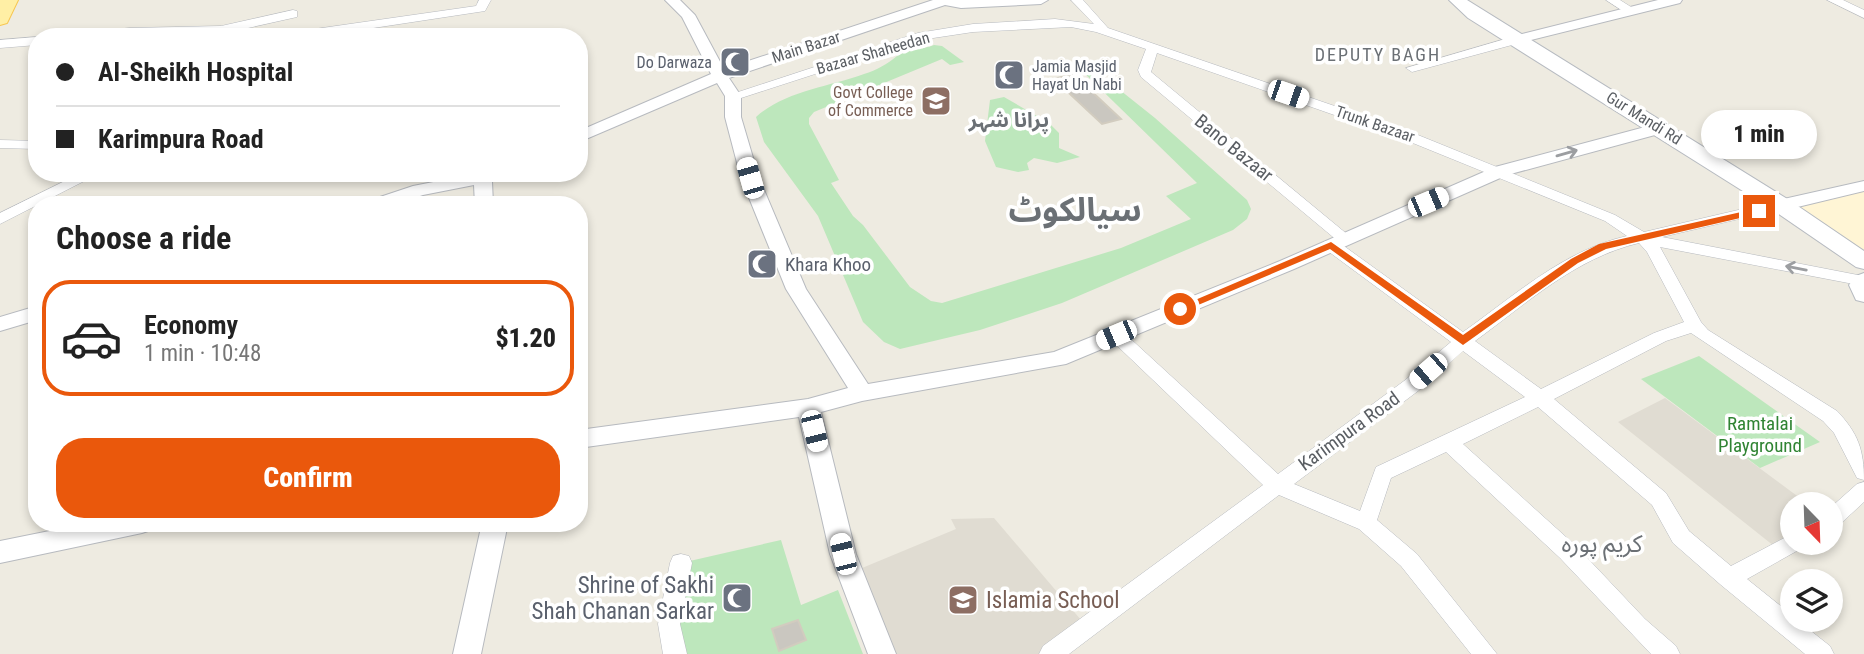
<!DOCTYPE html>
<html lang="en">
<head>
<meta charset="utf-8">
<style>
  :root { --surface:#fff; --page:#f2f2f2; --text:#222; --muted:#767676; --line:#e0e0e0; --accent:#ea580c }
  body { margin:0; font-family:"Roboto Condensed","Noto Sans Arabic",sans-serif; background:var(--page); color:var(--text); height:100vh; display:flex; flex-direction:column; font-size:26px; white-space:nowrap }
  * { box-sizing:border-box; margin:0 }
  p { font-size:23px; color:var(--muted) }
  .icon { flex:none; width:38px; height:38px; fill:none; stroke:currentColor; stroke-width:2; stroke-linecap:round; stroke-linejoin:round }
  .map { position:relative; flex:1; overflow:hidden }
  .side { position:absolute; left:28px; top:196px; width:560px; height:336px; display:flex; flex-direction:column; background:var(--surface); border-radius:28px; box-shadow:0 4px 10px #0003 }
  .side>* { flex:none }
  .hud { position:absolute; left:28px; top:28px; width:560px; height:154px; border-radius:28px; box-shadow:0 4px 10px #0003; display:grid; align-content:center; height:154px; padding:0 28px; background:var(--surface) }
  .needle { width:46px; rotate:157deg }
  .fabs { position:absolute; left:1780px; top:492px; display:grid; gap:14px }
  .fabs a { display:grid; place-items:center; width:63px; height:63px; border-radius:50%; background:var(--surface); box-shadow:0 4px 10px #0003; font-size:35px }
  .end { position:absolute; width:32px; height:32px; margin:-16px; border:9px solid #ea580c; background:#fff; box-shadow:0 0 0 4px #fff }
  .from { border-radius:50% }
  .bubble { position:absolute; height:49px; border-radius:24px; background:var(--surface); box-shadow:0 4px 10px #0003; font-size:23px; font-weight:800; line-height:49px; text-align:center }
  .car { position:absolute; width:21px; height:42px; margin:-21px -10px; border-radius:9px; box-shadow:0 0 5px 2px #0007; background:linear-gradient(#fff 24%,#345 0 40%,#fff 0 76%,#345 0 86%,#fff 0) }
  .hud b { display:flex; align-items:center; gap:24px; height:66px; font-size:26px }
  .hud b+b { border-top:2px solid var(--line) }
  .hud i { width:18px; height:18px; background:var(--text) }
  ul { padding:0; list-style:none }
  li { display:flex; align-items:center; gap:21px; height:116px; margin:0 14px 10px; padding:0 14px; border:4px solid transparent; border-radius:28px }
  li div { flex:1 }
  li b { display:block; font-size:26px }
  li em { font-style:normal; font-weight:800 }
  li.selected { border-color:var(--accent) }
  li>.icon { width:63px; height:63px; stroke-width:1.5 }
  h2 { padding:0 28px; font-size:32px; line-height:84px }
  .cta { display:flex; gap:14px; margin-top:auto; padding:14px 28px }
  .cta a { flex:1; height:80px; border-radius:28px; background:var(--accent); color:#fff; font-size:28px; font-weight:800; line-height:80px; text-align:center }
  .map>svg:first-child { display:block }
  .commercial { fill:#fff5d5 }
  .education { fill:#e0dcd2 }
  .green { fill:#bde7bc }
  .building { fill:#cac7c0; stroke:#d2ccbf; stroke-width:2 }
  .lines { fill:none; stroke-linecap:round; stroke-linejoin:round }
  .minor-casing { stroke:#b7babf; stroke-width:1 }
  .tertiary-casing { stroke:#b7babf; stroke-width:2 }
  .secondary-casing { stroke:#b7bbc1; stroke-width:2 }
  .primary-casing { stroke:#f7c650; stroke-width:2 }
  .minor { fill:#fff; fill-rule:evenodd }
  .tertiary { fill:#fff; fill-rule:evenodd }
  .secondary { fill:#fff; fill-rule:evenodd }
  .primary { fill:#ffefa5; fill-rule:evenodd }
  .oneway { stroke:#9c9ea1 }
  .route { fill:#ea580c }
  .labels { text-anchor:middle; dominant-baseline:central; stroke-width:7; stroke-linejoin:round; paint-order:stroke }
  .far-street-label { font-size:16px; fill:#5a5e63; stroke:#fff }
  .far-worship-label { font-size:16px; fill:#5b616d; stroke:#fff; text-anchor:end }
  .far-education-label { font-size:16px; fill:#785e54; stroke:#fff; text-anchor:end }
  .far-neighbourhood-label { font-size:18px; letter-spacing:2px; fill:#6b7075; stroke:#fff }
  .street-label { font-size:19px; fill:#5a5e63; stroke:#fff }
  .worship-label { font-size:19px; fill:#5b616d; stroke:#fff; text-anchor:start }
  .park-label { font-size:19px; fill:#308433; stroke:#fff }
  .far-district-label { font-size:21px; font-weight:bold; fill:#6b7075; stroke:#fff }
  .near-worship-label { font-size:23px; fill:#5b616d; stroke:#fff; text-anchor:end }
  .near-education-label { font-size:23px; fill:#785e54; stroke:#fff; text-anchor:start }
  .near-neighbourhood-label { font-size:24px; fill:#6b7075; stroke:#fff }
  .town-label { font-size:33px; font-weight:bold; fill:#6b7075; stroke:#fff }
</style>
</head>
<body>
<div class="map">
<svg width="1864" height="654" viewBox="0 0 1864 654">
  <rect width="100%" height="100%" fill="#eeebe1"/>
  <path class="commercial" d="M 1864,189 L 1864,259 L 1788,206 Z"/>
  <path class="education" d="M 1665,398 L 1808,504 L 1792,504 L 1792,542 L 1779,550 L 1618,422 Z
    M 994,518 L 1087,627 L 1051,654 L 885,654 L 850,573 L 956,529 L 951,519 Z"/>
  <path class="green" d="M 934,45 L 942,46 L 964,62 L 950,65 L 942,59 L 814,112 L 809,118 L 809,124 L 839,180 L 831,183 L 853,216 L 863,225 L 910,287 L 931,301 L 942,303 L 1121,248 L 1191,219 L 1166,196 L 1197,183 L 1076,65 L 1078,62 L 1091,67 L 1155,118 L 1247,200 L 1251,209 L 1247,219 L 1233,230 L 1062,303 L 980,330 L 900,349 L 884,342 L 863,322 L 818,216 L 764,142 L 756,117 C 785,91 828,87 864,74 C 877,70 887,64 897,56 C 905,50 924,49 934,45 Z
    M 1004,97 L 1049,123 L 1059,133 L 1059,148 L 1080,157 L 1057,163 L 1034,158 L 1027,163 L 1029,170 L 1018,172 L 996,167 L 985,141 L 990,100 Z
    M 1699,356 L 1820,442 L 1760,468 L 1641,379 Z
    M 781,540 L 801,605 L 838,590 L 863,654 L 675,654 L 681,563 Z"/>
  <path class="building" d="M 1073,74 L 1121,119 L 1102,124 L 1054,79 Z
    M 798,620 L 806,640 L 779,651 L 772,629 Z"/>
  <g class="lines">
    <g class="minor-casing">
      <path id="minor" d="M 479,0 L 491,0 L 485,11 L 314,37 L 281,37 L 287,33 L 476,6 Z
        M 1071,0 L 1083,0 L 1108,28 L 1413,133 L 1615,215 L 1644,232 L 1781,200 L 1786,202 L 1789,205 L 1786,208 L 1662,237 L 1863,276 L 1864,286 L 1660,247 L 1701,322 L 1708,330 L 1837,411 C 1858,433 1864,450 1864,480 L 1857,478 L 1834,433 L 1823,421 L 1691,333 L 1666,341 L 1554,399 L 1666,493 L 1689,531 L 1731,566 L 1792,534 L 1792,542 L 1804,542 L 1802,548 L 1747,579 L 1792,615 L 1792,620 L 1797,620 L 1830,646 L 1834,654 L 1805,654 L 1721,585 L 1673,543 L 1652,505 L 1538,407 L 1463,444 L 1576,546 L 1645,619 L 1676,646 L 1680,654 L 1651,654 L 1560,558 L 1446,452 L 1391,478 L 1377,520 L 1417,554 L 1497,654 L 1471,654 L 1401,566 L 1359,529 L 1279,495 L 1069,654 L 1039,654 L 1043,646 L 1263,485 L 1110,339 L 1107,335 L 1110,331 L 1122,331 L 1278,474 L 1404,381 L 1451,342 L 1325,249 L 1323,245 L 1325,241 L 1337,241 L 1463,332 C 1514,296 1564,250 1627,236 L 1605,221 L 1403,139 L 1157,53 L 1151,72 L 1353,239 L 1351,242 L 1339,242 L 1141,77 L 1138,70 L 1146,49 L 1096,32 L 1071,27 L 973,32 L 920,40 L 738,99 L 733,100 L 726,96 L 918,33 L 973,24 L 1055,19 L 1094,24 ZM 1639,243 L 1647,252 L 1684,322 L 1654,333 L 1541,389 L 1475,341 C 1526,304 1575,258 1639,243 ZM 1463,351 L 1525,397 L 1376,467 L 1360,511 L 1294,484 L 1418,391 Z
        M 1606,0 L 1620,0 L 1639,12 L 1629,15 Z
        M 1827,0 L 1843,0 L 1864,10 L 1864,18 Z
        M 293,10 L 297,11 L 297,17 L 221,34 L 78,37 L 84,33 L 129,28 L 221,26 Z
        M 1519,35 L 1525,39 L 1523,42 L 1412,72 L 1406,68 Z
        M 37,37 L 37,45 L 0,48 L 0,40 Z
        M 0,140 L 37,141 L 37,149 L 0,148 Z
        M 81,173 L 100,173 L 0,224 L 0,213 Z
        M 1864,482 L 1864,502 L 1837,527 L 1830,529 L 1830,508 L 1857,484 Z
        M 681,554 L 689,556 L 692,563 L 680,624 L 687,654 L 663,654 L 658,624 L 670,563 L 673,556 Z"/>
    </g>
    <g class="tertiary-casing">
      <path id="tertiary" d="M 665,0 L 680,0 L 695,15 L 724,69 L 933,0 L 1048,0 L 1041,4 L 961,8 L 945,5 L 729,78 L 741,96 L 741,117 L 759,178 L 806,289 L 868,384 L 1054,352 L 1280,261 L 1495,167 L 1660,123 L 1668,128 L 1666,132 L 1507,175 L 1294,269 L 1066,364 L 862,401 L 821,412 L 856,554 L 896,654 L 868,654 L 830,554 L 799,417 L 579,448 L 579,430 L 808,399 L 848,388 L 786,289 L 741,178 L 725,117 L 725,96 L 717,83 L 579,142 L 579,131 L 711,74 L 682,17 Z
        M 1658,0 L 1682,0 L 1680,3 L 1519,43 L 1512,39 L 1514,36 Z
        M 479,173 L 503,173 L 492,181 L 493,205 L 475,205 L 474,185 L 423,195 L 393,205 L 365,205 L 368,201 L 413,186 Z
        M 1864,181 L 1864,191 L 1781,211 L 1772,205 L 1775,201 Z
        M 37,306 L 37,320 L 0,331 L 0,317 Z
        M 89,523 L 155,523 L 151,530 L 142,533 L 0,563 L 0,541 Z
        M 482,523 L 508,523 L 481,654 L 453,654 Z"/>
    </g>
    <g class="secondary-casing">
      <path id="secondary" d="M 1449,0 L 1467,0 L 1789,200 L 1864,251 L 1864,269 L 1856,267 L 1773,210 L 1468,18 Z
        M 1864,273 L 1864,302 L 1856,300 L 1849,285 L 1856,276 Z"/>
    </g>
    <g class="primary-casing">
      <path id="primary" d="M 0,0 L 18,0 L 7,23 L 0,25 Z"/>
    </g>
    <use href="#minor" class="minor"/>
    <use href="#tertiary" class="tertiary"/>
    <use href="#secondary" class="secondary"/>
    <use href="#primary" class="primary"/>
  </g>
  <defs><path id="oneway-shaft" d="M-6 0H5M1.5-3L5.5 0L1.5 3" fill="none" stroke-width="1.6" stroke-linecap="round" stroke-linejoin="round" transform="scale(1.75)"/></defs>
  <g class="oneway">
    <use href="#oneway-shaft" transform="translate(1567 153) rotate(-16)"/>
    <use href="#oneway-shaft" transform="translate(1796 268) rotate(-169)"/>
  </g>
  <path class="route" d="M 1759,208 L 1764,211 L 1762,213 L 1606,249 L 1578,263 L 1463,345 L 1330,249 L 1184,311 L 1176,311 L 1174,309 L 1331,242 L 1463,335 L 1571,259 L 1599,244 Z"/>
  <defs>
    <g id="mosque-square" transform="scale(1.575)"><rect x="-9" y="-9" width="18" height="18" rx="4" fill="#6b7280" stroke="#fff"/><path d="M3.5-4.9A6 6 0 1 0 3.5 4.9A5 5 0 1 1 3.5-4.9Z" fill="#fff"/></g>
    <g id="university-square" transform="scale(1.575)"><rect x="-9" y="-9" width="18" height="18" rx="4" fill="#8d6e63" stroke="#fff"/><path d="M0-5L7-2L0 1L-7-2ZM-4 1L0 2.5L4 1V4Q0 6-4 4Z" fill="#fff"/></g>
    <g id="school-square" transform="scale(1.575)"><rect x="-9" y="-9" width="18" height="18" rx="4" fill="#8d6e63" stroke="#fff"/><path d="M0-5L7-2L0 1L-7-2ZM-4 1L0 2.5L4 1V4Q0 6-4 4Z" fill="#fff"/></g>
  </defs>
  <g fill-rule="evenodd">
    <use href="#mosque-square" x="735" y="62"/>
    <use href="#mosque-square" x="1009" y="75"/>
    <use href="#university-square" x="936" y="101"/>
    <use href="#mosque-square" x="762" y="264"/>
    <use href="#mosque-square" x="737" y="598"/>
    <use href="#school-square" x="963" y="600"/>
  </g>
  <g class="labels">
    <g class="far-street-label">
      <text transform="translate(806 47) rotate(-18)">Main Bazar</text>
      <text transform="translate(873 53) rotate(-16)">Bazaar Shaheedan</text>
      <text transform="translate(1644 118) rotate(32)">Gur Mandi Rd</text>
      <text transform="translate(1375 124) rotate(19)">Trunk Bazaar</text>
    </g>
    <g class="far-worship-label">
      <text x="712" y="62">Do Darwaza</text>
      <text x="1032" y="66" text-anchor="start">Jamia Masjid<tspan x="1032" dy="18">Hayat Un Nabi</tspan></text>
    </g>
    <g class="far-education-label">
      <text x="913" y="92">Govt College<tspan x="913" dy="18">of Commerce</tspan></text>
    </g>
    <g class="far-neighbourhood-label">
      <text x="1378" y="54">DEPUTY BAGH</text>
    </g>
    <g class="street-label">
      <text transform="translate(1234 148) rotate(39)">Bano Bazaar</text>
      <text transform="translate(1349 431) rotate(-36)">Karimpura Road</text>
    </g>
    <g class="worship-label">
      <text x="785" y="264">Khara Khoo</text>
    </g>
    <g class="park-label">
      <text x="1760" y="423">Ramtalai<tspan x="1760" dy="22">Playground</tspan></text>
    </g>
    <g class="far-district-label">
      <text x="1009" y="120">پرانا شہر</text>
    </g>
    <g class="near-worship-label">
      <text x="714" y="585">Shrine of Sakhi<tspan x="714" dy="26">Shah Chanan Sarkar</tspan></text>
    </g>
    <g class="near-education-label">
      <text x="986" y="600">Islamia School</text>
    </g>
    <g class="near-neighbourhood-label">
      <text x="1602" y="544">کریم پورہ</text>
    </g>
    <g class="town-label">
      <text x="1075" y="209">سیالکوٹ</text>
    </g>
  </g>
</svg>
<div class="fabs">
<a><svg class="needle" viewBox="-14 -14 28 28"><path d="M0-13l5 13h-10z" fill="#e53935"/><path d="M0 13l5-13h-10z" fill="#767676"/></svg></a>
<a><svg class="icon" aria-label="layers" viewBox="0 0 24 24"><path d="M12 4l9 5-9 5-9-5zM3 14l9 5 9-5"/></svg></a>
</div>
<i class="end from" style="left:1180px;top:309px"></i>
<i class="end" style="left:1759px;top:211px"></i>
<div class="bubble" style="left:1701px;top:110px;width:116px">1 min</div>
<i class="car" style="left:1288px;top:94px;rotate:109deg"></i>
<i class="car" style="left:750px;top:178px;rotate:344deg"></i>
<i class="car" style="left:1428px;top:202px;rotate:67deg"></i>
<i class="car" style="left:1116px;top:335px;rotate:247deg"></i>
<i class="car" style="left:1428px;top:371px;rotate:229deg"></i>
<i class="car" style="left:814px;top:431px;rotate:166deg"></i>
<i class="car" style="left:843px;top:554px;rotate:346deg"></i>
<div class="hud">
<b><i class="from"></i>Al-Sheikh Hospital</b>
<b><i></i>Karimpura Road</b>
</div>
<section class="side">
<h2>Choose a ride</h2>
<ul>
<li class="selected"><svg class="icon" aria-label="car" viewBox="0 0 24 24"><path d="M5 17H2v-5l4-1 3-4h7l3 4 3 1v5h-3M9 17h6M6 11h13"/><circle cx="7" cy="17" r="2"/><circle cx="17" cy="17" r="2"/></svg><div><b>Economy</b><p>1 min · 10:48</p></div><em>$1.20</em></li>
</ul>
<div class="cta"><a>Confirm</a></div>
</section>
</div>
</body>
</html>
